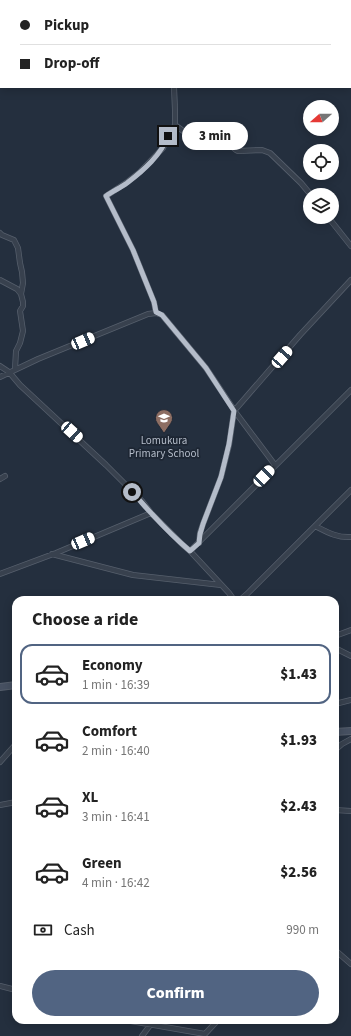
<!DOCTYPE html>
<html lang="en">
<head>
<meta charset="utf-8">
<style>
  :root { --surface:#fff; --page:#f6f6f6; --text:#222; --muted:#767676; --line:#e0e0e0; --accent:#516482 }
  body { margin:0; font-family:"Source Sans 3",sans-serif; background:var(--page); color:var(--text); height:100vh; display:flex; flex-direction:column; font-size:15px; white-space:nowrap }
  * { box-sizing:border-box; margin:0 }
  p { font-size:13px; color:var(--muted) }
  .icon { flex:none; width:22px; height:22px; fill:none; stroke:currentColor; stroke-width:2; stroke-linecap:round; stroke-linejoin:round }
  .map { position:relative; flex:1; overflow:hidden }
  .side { position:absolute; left:12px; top:596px; width:327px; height:428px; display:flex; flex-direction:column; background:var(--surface); border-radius:12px; box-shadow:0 2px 10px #0003 }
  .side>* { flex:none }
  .top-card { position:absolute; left:0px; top:0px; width:351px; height:88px; box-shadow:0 2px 10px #0003; display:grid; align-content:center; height:88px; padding:0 20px; background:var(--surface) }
  .needle { width:26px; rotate:249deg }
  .buttons { position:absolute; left:303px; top:100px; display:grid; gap:8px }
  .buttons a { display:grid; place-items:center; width:36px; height:36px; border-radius:50%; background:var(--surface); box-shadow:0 2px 10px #0003; font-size:20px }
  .end { position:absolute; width:18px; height:18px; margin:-9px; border:5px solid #b4bcc9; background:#111; box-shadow:0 0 0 2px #111 }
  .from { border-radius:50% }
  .bubble { position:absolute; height:28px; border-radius:14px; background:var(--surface); box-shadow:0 2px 10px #0003; font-size:13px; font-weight:800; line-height:28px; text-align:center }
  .car { position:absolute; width:12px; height:24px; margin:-12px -6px; border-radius:5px; box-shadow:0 0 3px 1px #0007; background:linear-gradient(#fff 24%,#345 0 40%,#fff 0 76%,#345 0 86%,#fff 0) }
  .top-card b { display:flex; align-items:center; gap:14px; height:38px; font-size:15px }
  .top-card b+b { border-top:1px solid var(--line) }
  .top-card i { width:10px; height:10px; background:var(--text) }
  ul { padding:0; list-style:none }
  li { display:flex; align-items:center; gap:12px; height:60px; margin:0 8px 6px; padding:0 12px; border:2px solid transparent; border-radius:12px }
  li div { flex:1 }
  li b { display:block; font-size:15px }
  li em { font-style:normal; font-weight:800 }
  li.on { border-color:var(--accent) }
  li>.icon { width:36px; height:36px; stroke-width:1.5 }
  h2 { padding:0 20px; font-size:18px; line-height:48px }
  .pay { display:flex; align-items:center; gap:10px; height:44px; padding:0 20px; font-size:15px }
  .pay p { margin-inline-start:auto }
  .cta { display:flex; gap:8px; margin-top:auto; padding:8px 20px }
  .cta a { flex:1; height:46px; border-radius:24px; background:var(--accent); color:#fff; font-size:16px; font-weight:800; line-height:46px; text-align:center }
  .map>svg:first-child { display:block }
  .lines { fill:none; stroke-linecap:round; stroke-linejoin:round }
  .street-casing { stroke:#565f6c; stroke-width:6 }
  .secondary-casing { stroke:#565f6c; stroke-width:8 }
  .street { stroke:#38414e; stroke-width:4.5 }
  .secondary { stroke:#465061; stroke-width:6 }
  .route { stroke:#b4bcc9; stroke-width:5 }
  .labels { text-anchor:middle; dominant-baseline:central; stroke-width:3.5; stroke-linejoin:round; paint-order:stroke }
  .poi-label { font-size:11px; fill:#b4bcc9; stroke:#1d2633 }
</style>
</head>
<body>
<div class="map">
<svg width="351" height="1036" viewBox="0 0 351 1036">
  <rect width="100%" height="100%" fill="#242f3e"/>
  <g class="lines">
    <g class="street-casing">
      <path id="street" d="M 143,0 L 143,1
        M 175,125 L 190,136 L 201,140 L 211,140 L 230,145 L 236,150 L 238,151 L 262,150 L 270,153 L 301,183 L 311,195
        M 328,217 L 351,246
        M 0,233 L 2,235 L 14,240 L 18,248 L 20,263 L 22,272 L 23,283 L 21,294
        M 0,280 L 17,289 L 21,294 L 23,302 L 23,306 L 20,311 L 23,331 L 20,343 L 16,351 L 15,369
        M 156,313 L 154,302 L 133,250 L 106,196 L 126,183 L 140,172 L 163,148 L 168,136 L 175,125 L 175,110 L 174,87
        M 0,366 L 9,372 L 20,385 L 106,465 L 142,501 L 151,513 L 183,545 L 190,551 L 229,593 L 234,600
        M 0,377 L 38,359 L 148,314 L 156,313 L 162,315 L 206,368 L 236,413 L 275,465
        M 0,479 L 5,476
        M 315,526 C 327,532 337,538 351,537
        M 199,543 L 200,533 L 203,524 L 221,477 L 229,445 L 234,411 L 300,335 L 351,280
        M 190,551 L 351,390
        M 52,554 L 133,575 L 221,585
        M 0,574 L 56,553 L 151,513
        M 240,600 L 247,594 L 351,490
        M 335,636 L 351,630
        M 335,648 L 351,656
        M 335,704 L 351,700
        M 335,750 L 342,744 L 351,739
        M 0,762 L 16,744
        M 0,805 L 16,802
        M 335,810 L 351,811
        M 335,950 L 351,964
        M 0,986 L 16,990
        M 125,1020 L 205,1034 L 218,1020
        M 142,1036 L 154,1020"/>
    </g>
    <g class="secondary-casing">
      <path id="secondary" d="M 0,687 L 16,685
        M 335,732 L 351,731"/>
    </g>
    <use href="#street" class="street"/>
    <use href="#secondary" class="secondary"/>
  </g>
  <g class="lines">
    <path class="route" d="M 132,492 C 139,499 145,507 152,514 C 164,527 177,540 190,551 L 199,543 L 200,534 L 203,524 L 221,477 L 229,444 L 234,411 L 206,368 L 162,315 L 156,312 L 154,302 L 133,250 L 106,196 C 113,191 120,188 127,183 C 144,170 161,155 168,136"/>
  </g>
  <defs>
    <g id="school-pin" transform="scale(0.9)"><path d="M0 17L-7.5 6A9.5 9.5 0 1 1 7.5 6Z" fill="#8d6e63" stroke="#1d2633"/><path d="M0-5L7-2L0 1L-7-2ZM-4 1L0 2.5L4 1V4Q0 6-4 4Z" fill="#fff"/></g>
  </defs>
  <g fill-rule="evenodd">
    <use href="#school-pin" x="164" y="418"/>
  </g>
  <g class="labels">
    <g class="poi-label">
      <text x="164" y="440">Lomukura<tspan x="164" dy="13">Primary School</tspan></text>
    </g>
  </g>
</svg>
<div class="buttons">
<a><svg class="needle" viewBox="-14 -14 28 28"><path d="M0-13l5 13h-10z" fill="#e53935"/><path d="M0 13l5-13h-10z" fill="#767676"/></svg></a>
<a><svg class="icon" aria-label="locate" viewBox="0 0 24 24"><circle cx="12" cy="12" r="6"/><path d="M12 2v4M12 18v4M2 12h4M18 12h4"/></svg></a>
<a><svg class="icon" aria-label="layers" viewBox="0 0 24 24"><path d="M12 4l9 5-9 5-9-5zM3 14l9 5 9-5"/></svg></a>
</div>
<i class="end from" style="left:132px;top:492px"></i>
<i class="end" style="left:168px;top:136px"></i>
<div class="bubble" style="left:182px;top:122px;width:66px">3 min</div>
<i class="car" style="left:83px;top:341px;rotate:67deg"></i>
<i class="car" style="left:282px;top:357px;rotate:41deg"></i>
<i class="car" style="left:72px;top:432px;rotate:132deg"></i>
<i class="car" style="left:264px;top:476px;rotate:44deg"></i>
<i class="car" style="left:83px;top:541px;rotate:67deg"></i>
<div class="top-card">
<b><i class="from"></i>Pickup</b>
<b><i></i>Drop-off</b>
</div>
<section class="side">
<h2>Choose a ride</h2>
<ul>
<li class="on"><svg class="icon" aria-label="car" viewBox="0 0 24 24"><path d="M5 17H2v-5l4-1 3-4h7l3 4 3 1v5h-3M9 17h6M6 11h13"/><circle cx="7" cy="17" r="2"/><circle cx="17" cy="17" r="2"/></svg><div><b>Economy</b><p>1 min · 16:39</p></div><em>$1.43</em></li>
<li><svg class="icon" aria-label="car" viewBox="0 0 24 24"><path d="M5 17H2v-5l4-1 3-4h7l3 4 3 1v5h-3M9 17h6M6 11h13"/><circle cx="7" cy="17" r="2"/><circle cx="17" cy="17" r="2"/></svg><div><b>Comfort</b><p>2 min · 16:40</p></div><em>$1.93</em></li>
<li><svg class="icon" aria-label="car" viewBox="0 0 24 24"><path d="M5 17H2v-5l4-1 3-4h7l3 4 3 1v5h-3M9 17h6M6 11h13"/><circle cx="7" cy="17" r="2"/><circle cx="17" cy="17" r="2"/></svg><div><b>XL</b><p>3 min · 16:41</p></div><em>$2.43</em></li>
<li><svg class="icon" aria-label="car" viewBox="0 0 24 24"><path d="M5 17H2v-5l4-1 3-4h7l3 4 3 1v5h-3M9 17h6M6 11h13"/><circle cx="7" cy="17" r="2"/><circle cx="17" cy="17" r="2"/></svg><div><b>Green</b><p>4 min · 16:42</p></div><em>$2.56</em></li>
</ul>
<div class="pay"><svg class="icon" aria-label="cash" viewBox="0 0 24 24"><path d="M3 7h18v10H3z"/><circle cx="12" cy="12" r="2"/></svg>Cash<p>990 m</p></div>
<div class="cta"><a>Confirm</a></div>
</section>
</div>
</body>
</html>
